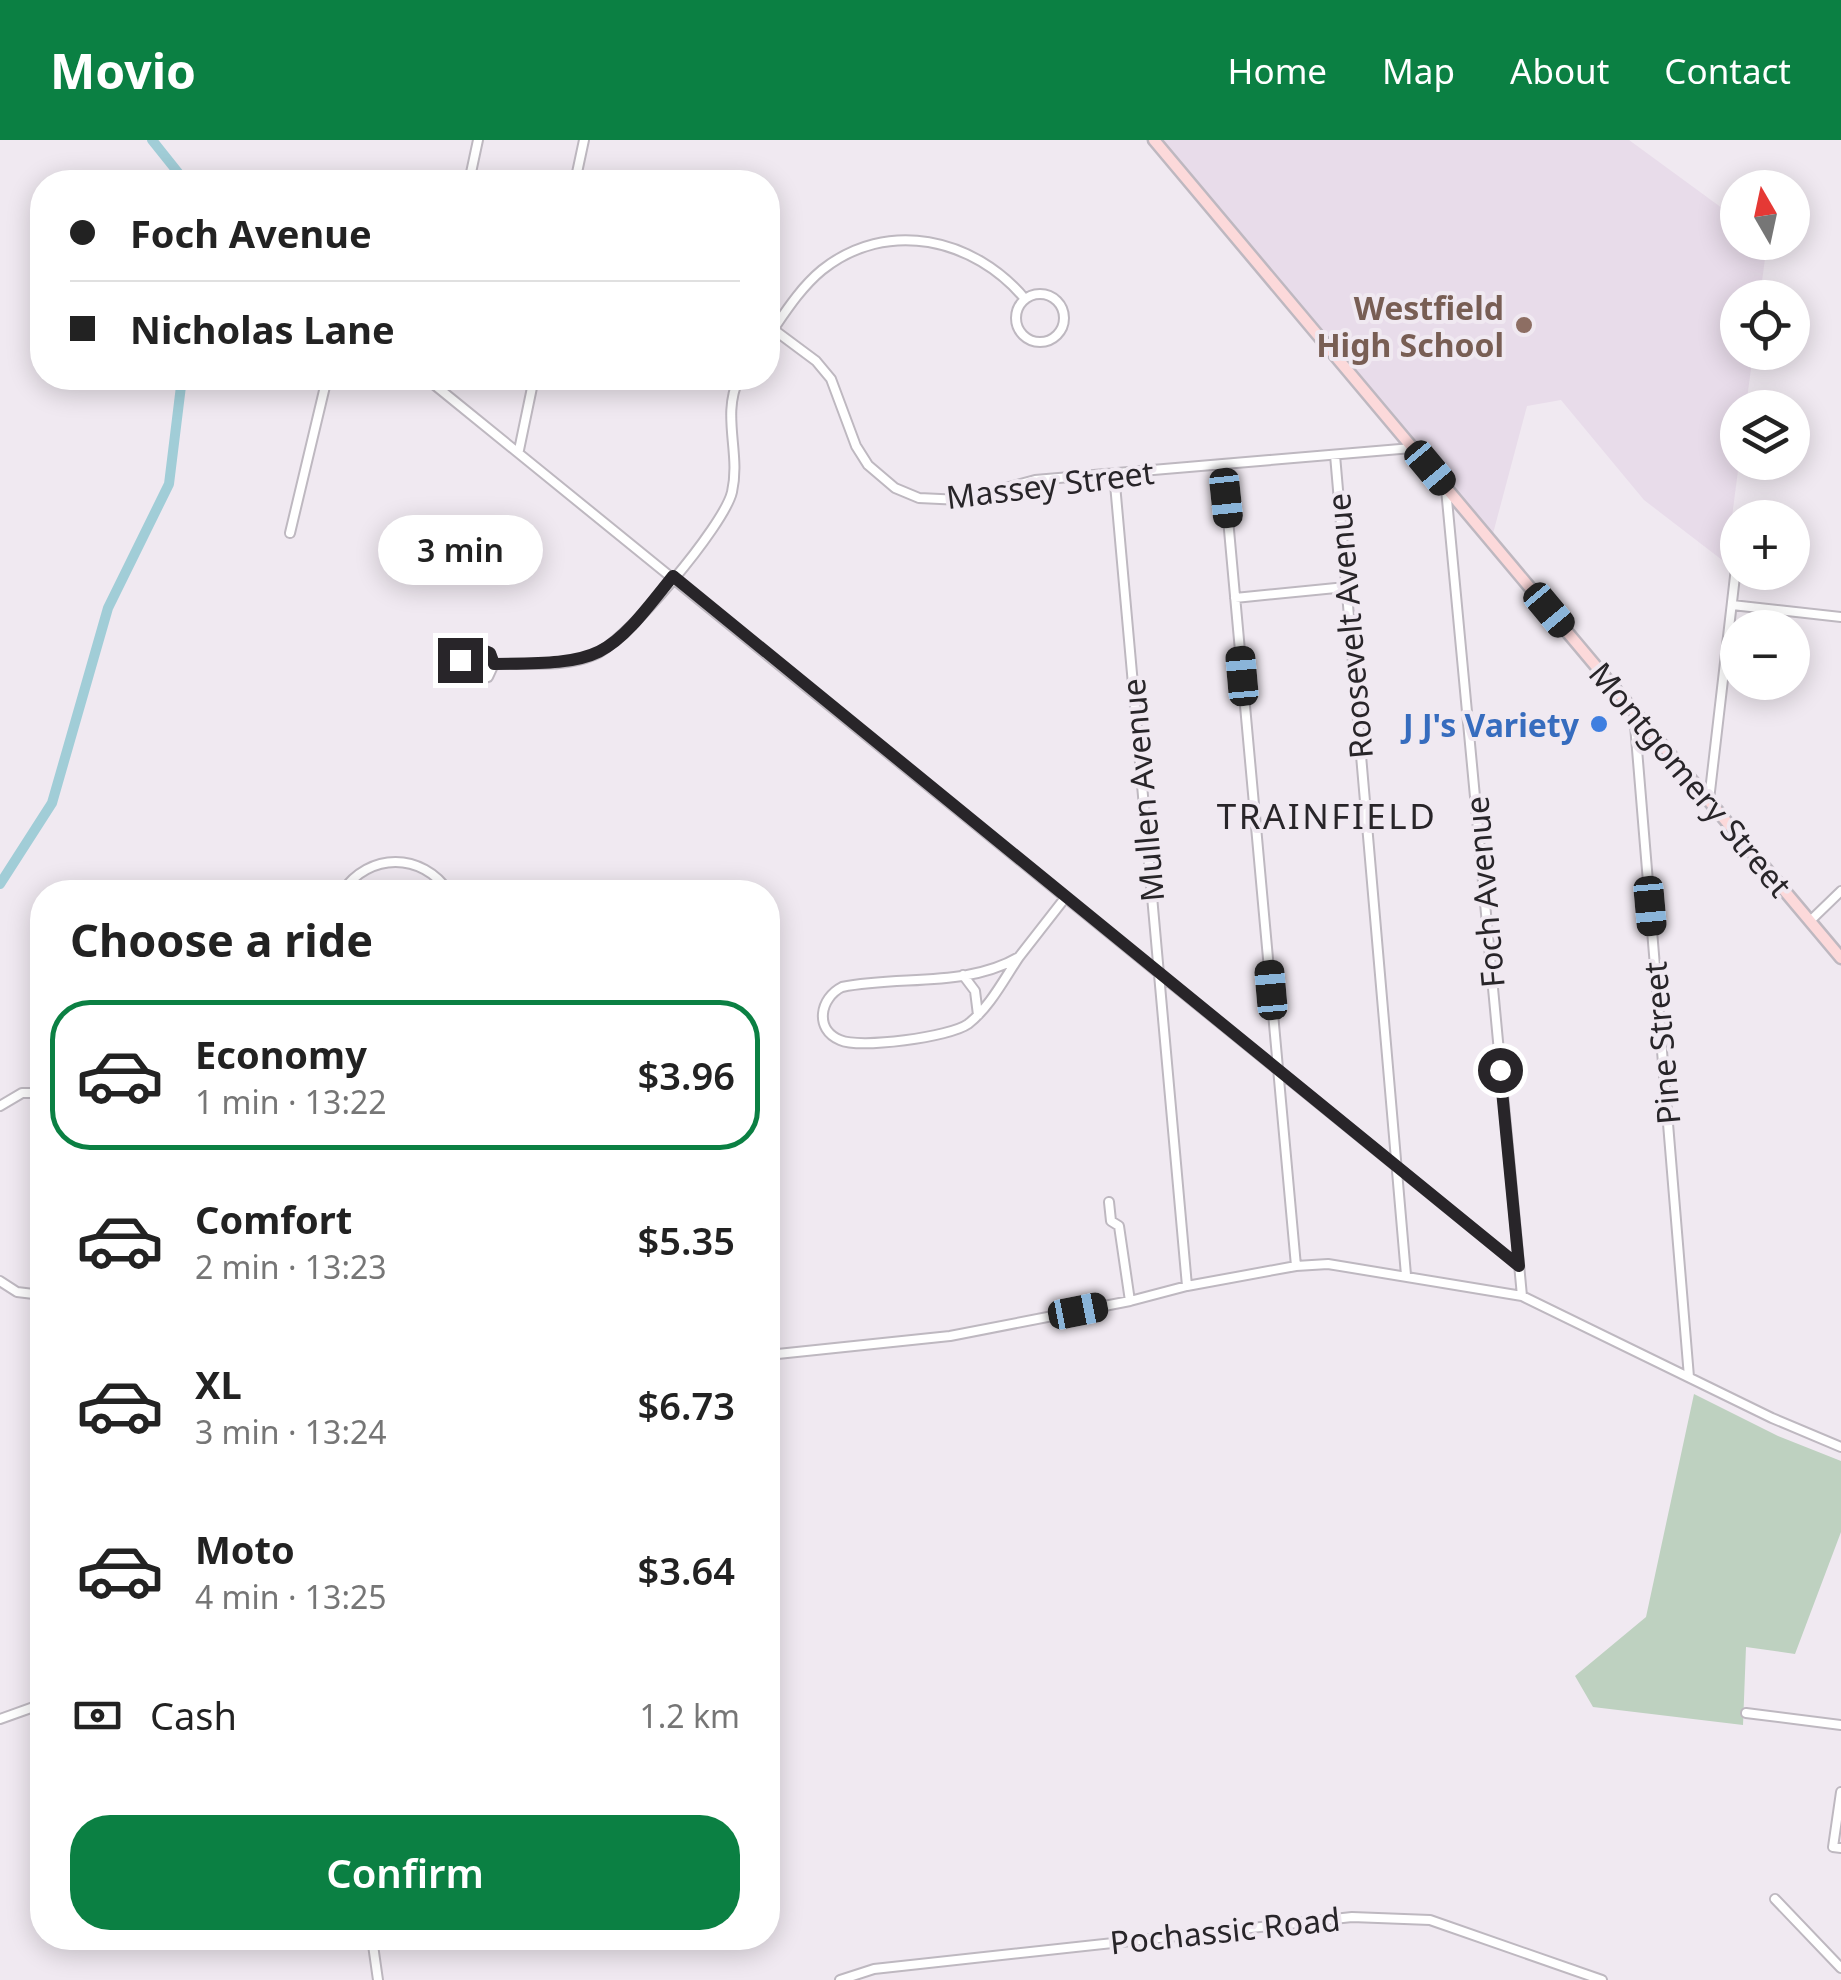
<!DOCTYPE html>
<html lang="en">
<head>
<meta charset="utf-8">
<style>
  :root { --surface:#fff; --page:#f6f6f6; --text:#222; --muted:#767676; --line:#e0e0e0; --accent:#0b8043 }
  body { margin:0; font-family:"Noto Sans",sans-serif; background:var(--page); color:var(--text); height:100vh; display:flex; flex-direction:column; font-size:38px; white-space:nowrap }
  * { box-sizing:border-box; margin:0 }
  p { font-size:32px; color:var(--muted) }
  .icon { flex:none; width:55px; height:55px; fill:none; stroke:currentColor; stroke-width:2; stroke-linecap:round; stroke-linejoin:round }
  .map { position:relative; flex:1; overflow:hidden }
  .panel { position:absolute; left:30px; top:740px; width:750px; height:1070px; display:flex; flex-direction:column; background:var(--surface); border-radius:40px; box-shadow:0 5px 25px #0003 }
  .panel>* { flex:none }
  .top-card { position:absolute; left:30px; top:30px; width:750px; height:220px; border-radius:40px; box-shadow:0 5px 25px #0003; display:grid; align-content:center; height:220px; padding:0 40px; background:var(--surface) }
  .needle { width:65px; rotate:351deg }
  .tools { position:absolute; left:1720px; top:30px; display:grid; gap:20px }
  .tools a { display:grid; place-items:center; width:90px; height:90px; border-radius:50%; background:var(--surface); box-shadow:0 5px 25px #0003; font-size:50px }
  .end { position:absolute; width:45px; height:45px; margin:-22px; border:12px solid #282529; background:#fff; box-shadow:0 0 0 5px #fff }
  .from { border-radius:50% }
  .bubble { position:absolute; height:70px; border-radius:35px; background:var(--surface); box-shadow:0 5px 25px #0003; font-size:32px; font-weight:600; line-height:70px; text-align:center }
  .car { position:absolute; width:30px; height:60px; margin:-30px -15px; border-radius:12px; box-shadow:0 0 8px 2px #0007; background:linear-gradient(#222 24%,#8ab4d8 0 40%,#222 0 76%,#8ab4d8 0 86%,#222 0) }
  .top-card b { display:flex; align-items:center; gap:35px; height:95px; font-size:38px }
  .top-card b+b { border-top:2px solid var(--line) }
  .top-card i { width:25px; height:25px; background:var(--text) }
  ul { padding:0; list-style:none }
  li { display:flex; align-items:center; gap:30px; height:150px; margin:0 20px 15px; padding:0 20px; border:5px solid transparent; border-radius:40px }
  li div { flex:1 }
  li b { display:block; font-size:38px }
  li em { font-style:normal; font-weight:600 }
  li.current { border-color:var(--accent) }
  li>.icon { width:90px; height:90px; stroke-width:1.5 }
  h2 { padding:0 40px; font-size:45px; line-height:120px }
  .pay { display:flex; align-items:center; gap:25px; height:110px; padding:0 40px; font-size:38px }
  .pay p { margin-inline-start:auto }
  .primary-button { display:flex; gap:20px; margin-top:auto; padding:20px 40px }
  .primary-button a { flex:1; height:115px; border-radius:40px; background:var(--accent); color:#fff; font-size:40px; font-weight:600; line-height:115px; text-align:center }
  header { display:flex; align-items:center; gap:60px; box-sizing:border-box; height:140px; padding:0 50px; background:var(--accent); color:#fff }
  header strong { font-size:48px }
  nav { display:flex; gap:55px; margin-inline-start:auto; font-size:35px }
  .map>svg:first-child { display:block }
  .built { fill:#e8dcea }
  .green { fill:#bed1c0 }
  .lines { fill:none; stroke-linecap:round; stroke-linejoin:round }
  .canal { stroke:#a1cdd7; stroke-width:10 }
  .minor-casing { stroke:#beb8c0; stroke-width:12 }
  .secondary-casing { stroke:#beb8c0; stroke-width:15 }
  .minor { stroke:#fff; stroke-width:8 }
  .secondary { stroke:#fcd9da; stroke-width:10 }
  .route { stroke:#282529; stroke-width:12 }
  .education-dot { fill:#8d6e63; stroke:#f0e9f1; stroke-width:4 }
  .shop-dot { fill:#3f7fe0; stroke:#f0e9f1; stroke-width:4 }
  .labels { text-anchor:middle; dominant-baseline:central; stroke-width:8; stroke-linejoin:round; paint-order:stroke }
  .education-label { font-size:32px; font-weight:bold; fill:#785e54; stroke:#f0e9f1; text-anchor:end }
  .street-label { font-size:32px; fill:#282529; stroke:#f0e9f1 }
  .shop-label { font-size:32px; font-weight:bold; fill:#366cbe; stroke:#f0e9f1; text-anchor:end }
  .neighbourhood-label { font-size:35px; letter-spacing:2.5px; fill:#282529; stroke:#f0e9f1 }
</style>
</head>
<body>
<header>
<strong>Movio</strong>
<nav><a>Home</a><a>Map</a><a>About</a><a>Contact</a></nav>
</header>
<div class="map">
<svg width="1841" height="1840" viewBox="0 0 1841 1840">
  <rect width="100%" height="100%" fill="#f0e9f1"/>
  <path class="built" d="M 1153,0 L 1629,0 L 1737,79 L 1738,102 L 1767,103 L 1760,157 L 1738,158 L 1738,212 L 1753,213 L 1746,267 L 1738,268 L 1739,323 L 1726,423 L 1644,360 L 1561,260 L 1527,266 L 1491,401 Z"/>
  <path class="green" d="M 1694,1254 L 1778,1296 L 1841,1321 L 1841,1392 L 1795,1514 L 1746,1507 L 1743,1585 L 1593,1567 L 1575,1536 L 1646,1477 Z"/>
  <g class="lines">
    <path class="canal" d="M 152,0 L 180,35 L 181,42
      M 0,744 L 52,663 L 108,468 L 169,344 L 182,238"/>
    <g class="minor-casing">
      <path id="minor" d="M 469,42 L 478,0
        M 575,42 L 584,0
        M1016 178a24 24 0 1 1 48 0a24 24 0 1 1-48 0Z
        M 773,189 L 816,221 L 831,239 L 856,306 L 868,325 L 895,348 L 919,358 L 961,360 L 1035,340 L 1412,308
        M 768,197 C 784,174 800,148 822,130 C 887,78 974,98 1025,159
        M 426,238 L 1519,1126
        M 519,310 L 534,238
        M 1335,315 L 1406,1135
        M 1223,324 L 1296,1126
        M 1114,333 L 1187,1146
        M 1446,349 L 1522,1156
        M 290,393 L 327,238
        M 1235,458 L 1346,447
        M 1732,465 L 1841,477
        M 494,524 L 488,537 L 475,541 L 465,537 L 459,524 L 465,511 L 476,507 L 490,513 L 494,524 C 526,523 563,528 594,515 C 626,502 724,386 732,352 C 741,312 721,276 739,238
        M 1634,573 L 1689,1237
        M 1709,660 L 1737,419
        M 342,752 C 369,712 422,712 449,752
        M 1810,781 L 1841,751
        M 1019,817 C 1004,839 990,867 968,884 C 950,897 860,909 840,900 C 814,889 820,858 842,847 C 900,835 966,848 1019,817 L 1065,758
        M 963,835 L 975,851 L 978,875
        M 0,966 L 22,953 L 42,953
        M 1109,1062 L 1111,1081 L 1119,1086 L 1130,1161
        M 0,1141 L 17,1152 L 42,1155
        M 768,1215 L 950,1196 L 1130,1161 L 1187,1146 L 1296,1126 L 1328,1124 L 1522,1156 L 1772,1278 L 1841,1307
        M 1746,1573 L 1841,1585
        M 0,1579 L 42,1564
        M 1841,1652 L 1833,1707 L 1841,1708
        M 1775,1759 L 1841,1828
        M 372,1798 L 378,1840
        M 840,1840 L 874,1829 L 1352,1777 L 1430,1780 L 1602,1840"/>
    </g>
    <g class="secondary-casing">
      <path id="secondary" d="M 1154,0 L 1841,818"/>
    </g>
    <use href="#minor" class="minor"/>
    <use href="#secondary" class="secondary"/>
  </g>
  <g class="lines">
    <path class="route" d="M 460,520 L 465,510 L 476,507 L 490,513 L 494,524 C 603,523 606,521 673,436 L 1519,1126 L 1500,930"/>
  </g>
  <circle class="education-dot" cx="1524" cy="185" r="10"/>
  <circle class="shop-dot" cx="1599" cy="584" r="10"/>
  <g class="labels">
    <g class="education-label">
      <text x="1504" y="167">Westfield<tspan x="1504" dy="37">High School</tspan></text>
    </g>
    <g class="street-label">
      <text transform="translate(1050 344) rotate(-7)">Massey Street</text>
      <text transform="translate(1349 486) rotate(-95)">Roosevelt Avenue</text>
      <text transform="translate(1691 639) rotate(50)">Montgomery Street</text>
      <text transform="translate(1142 650) rotate(-95)">Mullen Avenue</text>
      <text transform="translate(1484 752) rotate(-95)">Foch Avenue</text>
      <text transform="translate(1661 903) rotate(-95)">Pine Street</text>
      <text transform="translate(1225 1790) rotate(-6)">Pochassic Road</text>
    </g>
    <g class="shop-label">
      <text x="1579" y="584">J J's Variety</text>
    </g>
    <g class="neighbourhood-label">
      <text x="1327" y="675">TRAINFIELD</text>
    </g>
  </g>
</svg>
<div class="tools">
<a><svg class="needle" viewBox="-14 -14 28 28"><path d="M0-13l5 13h-10z" fill="#e53935"/><path d="M0 13l5-13h-10z" fill="#767676"/></svg></a>
<a><svg class="icon" aria-label="locate" viewBox="0 0 24 24"><circle cx="12" cy="12" r="6"/><path d="M12 2v4M12 18v4M2 12h4M18 12h4"/></svg></a>
<a><svg class="icon" aria-label="layers" viewBox="0 0 24 24"><path d="M12 4l9 5-9 5-9-5zM3 14l9 5 9-5"/></svg></a>
<a>+</a>
<a>−</a>
</div>
<i class="end from" style="left:1500px;top:930px"></i>
<i class="end" style="left:460px;top:520px"></i>
<div class="bubble" style="left:378px;top:375px;width:165px">3 min</div>
<i class="car" style="left:1430px;top:328px;rotate:140deg"></i>
<i class="car" style="left:1226px;top:358px;rotate:174deg"></i>
<i class="car" style="left:1549px;top:470px;rotate:140deg"></i>
<i class="car" style="left:1242px;top:536px;rotate:355deg"></i>
<i class="car" style="left:1650px;top:766px;rotate:175deg"></i>
<i class="car" style="left:1271px;top:850px;rotate:355deg"></i>
<i class="car" style="left:1078px;top:1171px;rotate:79deg"></i>
<div class="top-card">
<b><i class="from"></i>Foch Avenue</b>
<b><i></i>Nicholas Lane</b>
</div>
<section class="panel">
<h2>Choose a ride</h2>
<ul>
<li class="current"><svg class="icon" aria-label="car" viewBox="0 0 24 24"><path d="M5 17H2v-5l4-1 3-4h7l3 4 3 1v5h-3M9 17h6M6 11h13"/><circle cx="7" cy="17" r="2"/><circle cx="17" cy="17" r="2"/></svg><div><b>Economy</b><p>1 min · 13:22</p></div><em>$3.96</em></li>
<li><svg class="icon" aria-label="car" viewBox="0 0 24 24"><path d="M5 17H2v-5l4-1 3-4h7l3 4 3 1v5h-3M9 17h6M6 11h13"/><circle cx="7" cy="17" r="2"/><circle cx="17" cy="17" r="2"/></svg><div><b>Comfort</b><p>2 min · 13:23</p></div><em>$5.35</em></li>
<li><svg class="icon" aria-label="car" viewBox="0 0 24 24"><path d="M5 17H2v-5l4-1 3-4h7l3 4 3 1v5h-3M9 17h6M6 11h13"/><circle cx="7" cy="17" r="2"/><circle cx="17" cy="17" r="2"/></svg><div><b>XL</b><p>3 min · 13:24</p></div><em>$6.73</em></li>
<li><svg class="icon" aria-label="car" viewBox="0 0 24 24"><path d="M5 17H2v-5l4-1 3-4h7l3 4 3 1v5h-3M9 17h6M6 11h13"/><circle cx="7" cy="17" r="2"/><circle cx="17" cy="17" r="2"/></svg><div><b>Moto</b><p>4 min · 13:25</p></div><em>$3.64</em></li>
</ul>
<div class="pay"><svg class="icon" aria-label="cash" viewBox="0 0 24 24"><path d="M3 7h18v10H3z"/><circle cx="12" cy="12" r="2"/></svg>Cash<p>1.2 km</p></div>
<div class="primary-button"><a>Confirm</a></div>
</section>
</div>
</body>
</html>
